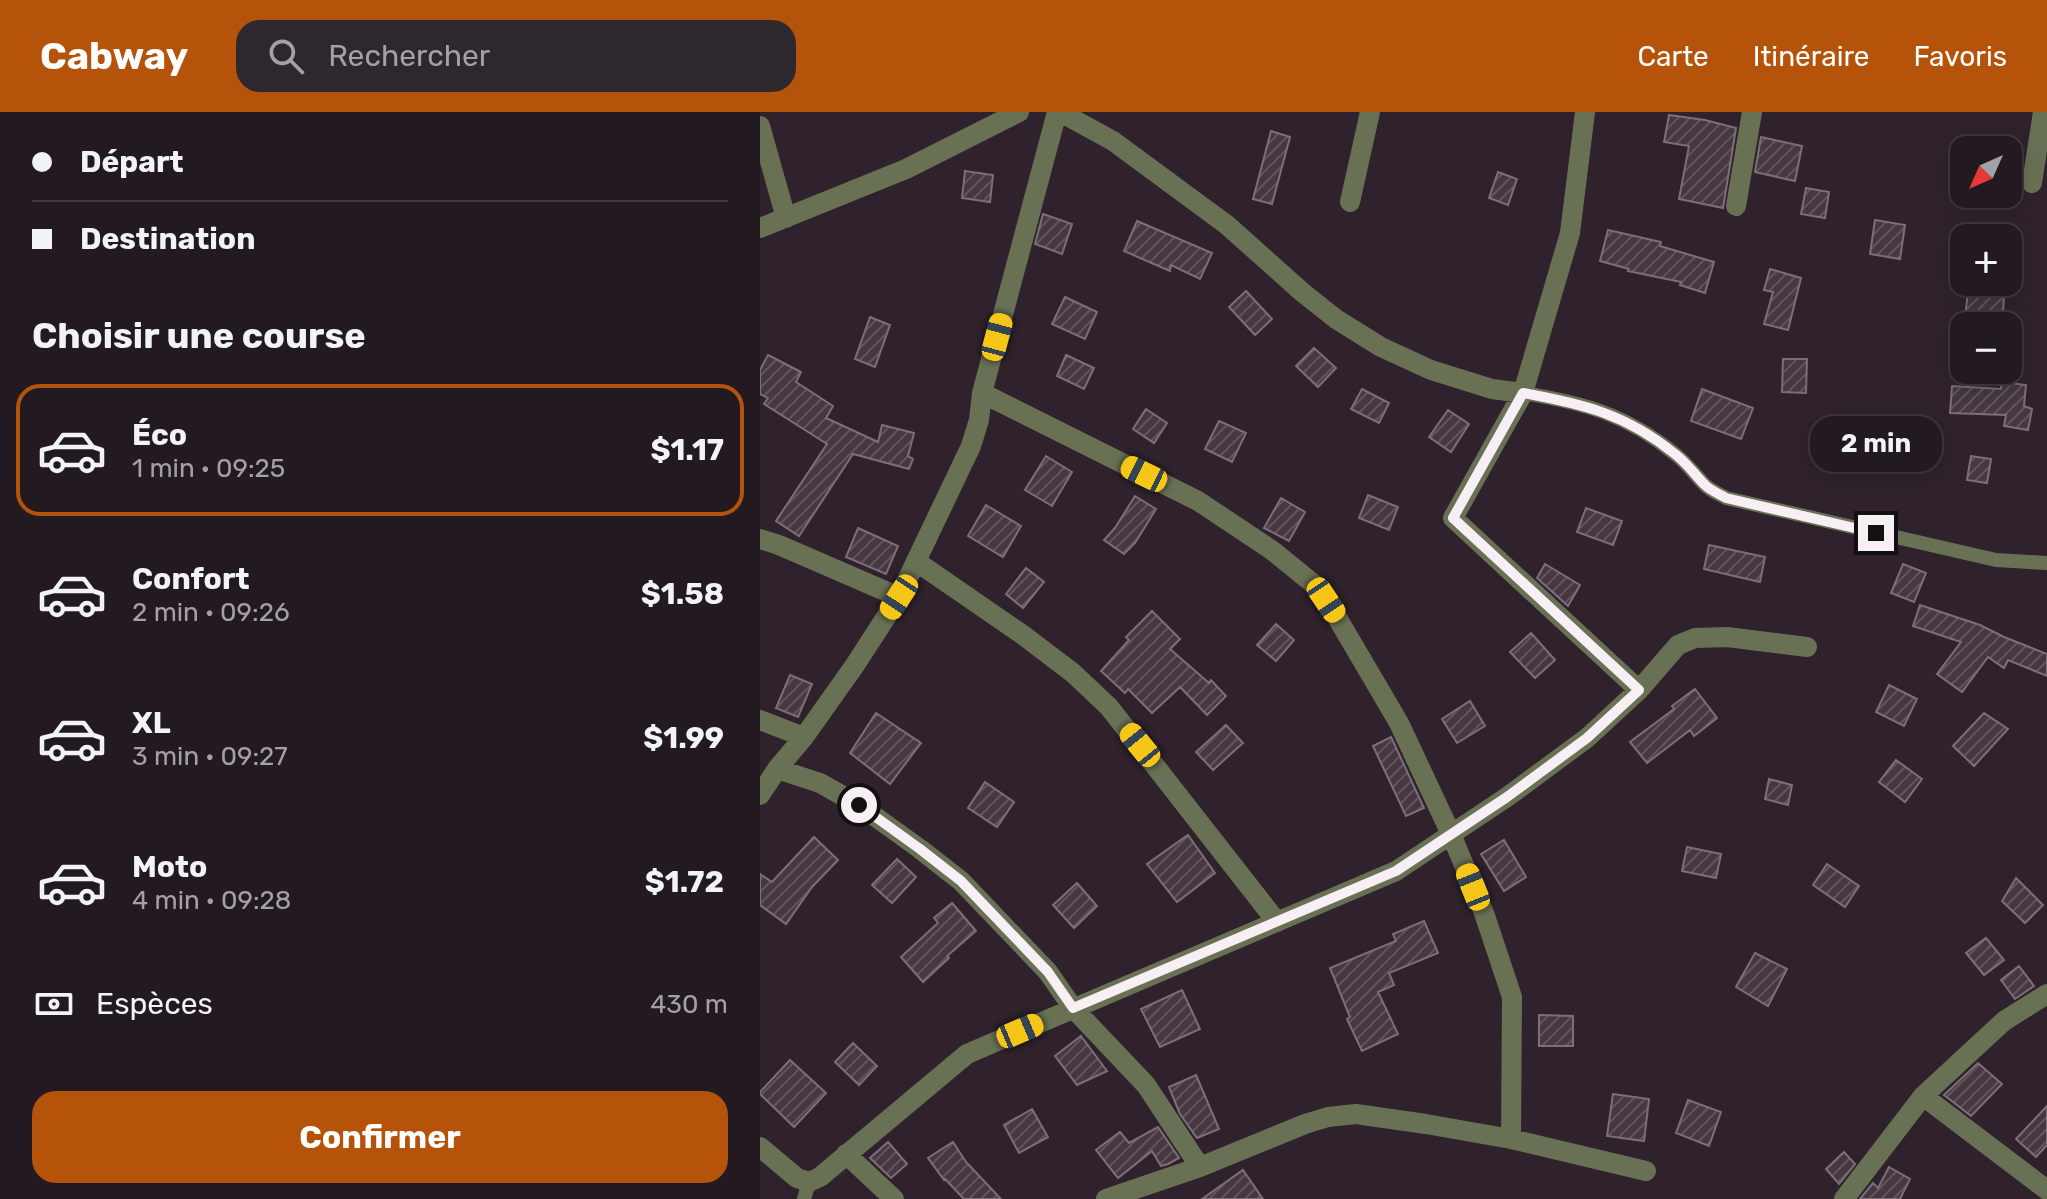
<!DOCTYPE html>
<html lang="fr">
<head>
<meta charset="utf-8">
<style>
  :root { --surface:#231a21; --page:#2f272e; --text:#f1f3f6; --muted:#a3a1a5; --line:#40383f; --accent:#b45309 }
  body { margin:0; font-family:Rubik,sans-serif; background:var(--page); color:var(--text); height:100vh; display:flex; flex-direction:column; font-size:30px; white-space:nowrap }
  * { box-sizing:border-box; margin:0 }
  p { font-size:26px; color:var(--muted) }
  .icon { flex:none; width:44px; height:44px; fill:none; stroke:currentColor; stroke-width:2; stroke-linecap:round; stroke-linejoin:round }
  .map { position:relative; flex:1; overflow:hidden }
  .panel { display:flex; flex-direction:column; background:var(--surface); width:760px }
  .panel>* { flex:none }
  .guide { display:grid; align-content:center; height:176px; padding:0 32px; background:var(--surface) }
  .needle { width:52px; rotate:225deg }
  .controls { position:absolute; left:1190px; top:24px; display:grid; gap:16px }
  .controls a { display:grid; place-items:center; width:72px; height:72px; border-radius:16px; background:var(--surface); box-shadow:0 4px 20px #0003,0 0 0 2px var(--line); font-size:40px }
  .end { position:absolute; width:36px; height:36px; margin:-18px; border:10px solid #f8eff5; background:#111; box-shadow:0 0 0 4px #111 }
  .from { border-radius:50% }
  .bubble { position:absolute; height:56px; border-radius:24px; background:var(--surface); box-shadow:0 4px 20px #0003,0 0 0 2px var(--line); font-size:26px; font-weight:700; line-height:56px; text-align:center }
  .car { position:absolute; width:24px; height:48px; margin:-24px -12px; border-radius:10px; box-shadow:0 0 6px 2px #0007; background:linear-gradient(#f5c518 24%,#345 0 40%,#f5c518 0 76%,#345 0 86%,#f5c518 0) }
  .guide b { display:flex; align-items:center; gap:28px; height:76px; font-size:30px }
  .guide b+b { border-top:2px solid var(--line) }
  .guide i { width:20px; height:20px; background:var(--text) }
  ul { padding:0; list-style:none }
  li { display:flex; align-items:center; gap:24px; height:132px; margin:0 16px 12px; padding:0 16px; border:4px solid transparent; border-radius:24px }
  li div { flex:1 }
  li b { display:block; font-size:30px }
  li em { font-style:normal; font-weight:700 }
  li.on { border-color:var(--accent) }
  li>.icon { width:72px; height:72px; stroke-width:1.5 }
  h2 { padding:0 32px; font-size:36px; line-height:96px }
  .pay { display:flex; align-items:center; gap:20px; height:88px; padding:0 32px; font-size:30px }
  .pay p { margin-inline-start:auto }
  .cta { display:flex; gap:16px; margin-top:auto; padding:16px 32px }
  .cta a { flex:1; height:92px; border-radius:24px; background:var(--accent); color:#fff; font-size:32px; font-weight:700; line-height:92px; text-align:center }
  header { display:flex; align-items:center; gap:48px; box-sizing:border-box; height:112px; padding:0 40px; background:var(--accent); color:#fff }
  header strong { font-size:38px }
  nav { display:flex; gap:44px; margin-inline-start:auto; font-size:28px }
  .search { width:560px; height:72px; background:var(--page); display:flex; align-items:center; gap:20px; box-sizing:border-box; padding:0 28px; border-radius:24px; color:var(--muted); font-size:30px }
  main { display:flex; flex:1; min-height:0 }
  .map>svg:first-child { display:block }
  .building { fill:url(#building-hatch); stroke:#7d6e79; stroke-width:2 }
  .lines { fill:none; stroke-linecap:round; stroke-linejoin:round }
  .service { stroke:#697155; stroke-width:14 }
  .minor { stroke:#697155; stroke-width:20 }
  .route { stroke:#f8eff5; stroke-width:10 }
</style>
</head>
<body>
<header>
<strong>Cabway</strong>
<div class="search"><svg class="icon" aria-label="search" viewBox="0 0 24 24"><circle cx="10" cy="10" r="6"/><path d="M15 15l6 6"/></svg>Rechercher</div>
<nav><a>Carte</a><a>Itinéraire</a><a>Favoris</a></nav>
</header>
<main>
<section class="panel">
<div class="guide">
<b><i class="from"></i>Départ</b>
<b><i></i>Destination</b>
</div>
<h2>Choisir une course</h2>
<ul>
<li class="on"><svg class="icon" aria-label="car" viewBox="0 0 24 24"><path d="M5 17H2v-5l4-1 3-4h7l3 4 3 1v5h-3M9 17h6M6 11h13"/><circle cx="7" cy="17" r="2"/><circle cx="17" cy="17" r="2"/></svg><div><b>Éco</b><p>1 min · 09:25</p></div><em>$1.17</em></li>
<li><svg class="icon" aria-label="car" viewBox="0 0 24 24"><path d="M5 17H2v-5l4-1 3-4h7l3 4 3 1v5h-3M9 17h6M6 11h13"/><circle cx="7" cy="17" r="2"/><circle cx="17" cy="17" r="2"/></svg><div><b>Confort</b><p>2 min · 09:26</p></div><em>$1.58</em></li>
<li><svg class="icon" aria-label="car" viewBox="0 0 24 24"><path d="M5 17H2v-5l4-1 3-4h7l3 4 3 1v5h-3M9 17h6M6 11h13"/><circle cx="7" cy="17" r="2"/><circle cx="17" cy="17" r="2"/></svg><div><b>XL</b><p>3 min · 09:27</p></div><em>$1.99</em></li>
<li><svg class="icon" aria-label="car" viewBox="0 0 24 24"><path d="M5 17H2v-5l4-1 3-4h7l3 4 3 1v5h-3M9 17h6M6 11h13"/><circle cx="7" cy="17" r="2"/><circle cx="17" cy="17" r="2"/></svg><div><b>Moto</b><p>4 min · 09:28</p></div><em>$1.72</em></li>
</ul>
<div class="pay"><svg class="icon" aria-label="cash" viewBox="0 0 24 24"><path d="M3 7h18v10H3z"/><circle cx="12" cy="12" r="2"/></svg>Espèces<p>430 m</p></div>
<div class="cta"><a>Confirmer</a></div>
</section>
<div class="map">
<svg width="1287" height="1087" viewBox="0 0 1287 1087">
  <defs>
    <pattern id="building-hatch" width="6" height="6" patternUnits="userSpaceOnUse" patternTransform="scale(2)"><rect width="6" height="6" fill="#453841"/><path d="M-1 1l2-2M0 6l6-6M5 7l2-2" fill="none" stroke="#61555d"/></pattern>
  </defs>
  <rect width="100%" height="100%" fill="#2f222c"/>
  <path class="building" d="M 909,3 L 945,8 L 976,16 L 963,96 L 919,87 L 929,34 L 904,30 Z
    M 511,19 L 530,25 L 512,92 L 493,87 Z
    M 1001,25 L 1042,34 L 1035,69 L 995,60 Z
    M 205,59 L 233,63 L 230,90 L 202,86 Z
    M 738,60 L 757,67 L 748,93 L 729,86 Z
    M 1046,76 L 1069,80 L 1065,106 L 1041,102 Z
    M 283,102 L 312,112 L 302,142 L 275,132 Z
    M 1115,108 L 1145,113 L 1140,147 L 1110,142 Z
    M 377,109 L 452,141 L 440,167 L 411,153 L 410,159 L 364,139 Z
    M 848,118 L 901,130 L 900,134 L 954,150 L 945,181 L 920,173 L 921,170 L 868,159 L 869,157 L 840,149 Z
    M 1010,157 L 1041,166 L 1028,218 L 1004,212 L 1013,180 L 1004,178 Z
    M 486,179 L 512,207 L 495,223 L 469,195 Z
    M 1208,180 L 1244,182 L 1243,202 L 1236,202 L 1235,214 L 1204,214 Z
    M 305,185 L 337,200 L 325,227 L 292,212 Z
    M 110,205 L 130,213 L 115,255 L 95,247 Z
    M 554,236 L 576,256 L 558,275 L 536,254 Z
    M 8,243 L 41,260 L 36,270 L 73,294 L 66,306 L 118,330 L 122,313 L 154,321 L 148,344 L 153,347 L 149,357 L 93,342 L 39,424 L 16,409 L 67,332 L 4,292 L 8,286 L 0,282 L 0,258 Z
    M 306,243 L 334,256 L 324,277 L 297,264 Z
    M 1023,247 L 1047,247 L 1046,281 L 1022,280 Z
    M 1242,270 L 1266,273 L 1264,294 L 1272,297 L 1268,318 L 1244,314 L 1246,303 L 1190,301 L 1192,274 L 1241,277 Z
    M 602,277 L 629,291 L 619,311 L 591,297 Z
    M 942,277 L 993,296 L 981,327 L 931,309 Z
    M 386,297 L 407,311 L 394,331 L 373,317 Z
    M 688,298 L 709,312 L 691,340 L 669,325 Z
    M 459,309 L 486,321 L 472,350 L 445,337 Z
    M 286,344 L 312,360 L 292,394 L 265,378 Z
    M 1211,344 L 1231,347 L 1227,371 L 1207,368 Z
    M 608,383 L 638,395 L 629,418 L 599,406 Z
    M 375,384 L 396,397 L 375,431 L 364,442 L 344,428 L 355,416 Z
    M 521,386 L 545,400 L 529,429 L 504,416 Z
    M 226,393 L 261,414 L 243,445 L 208,424 Z
    M 826,396 L 862,409 L 853,433 L 817,420 Z
    M 98,416 L 138,434 L 126,462 L 86,445 Z
    M 949,433 L 1005,445 L 1000,470 L 944,457 Z
    M 785,452 L 820,473 L 808,494 L 777,466 Z
    M 1143,452 L 1166,461 L 1154,490 L 1131,481 Z
    M 266,456 L 284,470 L 263,496 L 246,482 Z
    M 1160,493 L 1220,513 L 1244,525 L 1287,542 L 1287,564 L 1248,548 L 1244,556 L 1228,545 L 1202,580 L 1177,562 L 1201,530 L 1153,514 Z
    M 392,499 L 420,527 L 410,537 L 449,571 L 451,568 L 466,584 L 447,603 L 420,575 L 392,601 L 368,577 L 365,581 L 341,559 L 369,528 L 366,525 Z
    M 516,512 L 534,528 L 516,549 L 497,533 Z
    M 771,521 L 795,548 L 775,566 L 750,540 Z
    M 30,563 L 52,572 L 38,605 L 16,596 Z
    M 1129,573 L 1157,587 L 1144,614 L 1116,600 Z
    M 935,577 L 957,606 L 934,624 L 930,618 L 887,651 L 870,630 L 914,597 L 912,594 Z
    M 710,589 L 725,614 L 697,631 L 682,607 Z
    M 116,601 L 161,631 L 130,672 L 90,641 Z
    M 1224,601 L 1248,617 L 1214,654 L 1193,634 Z
    M 466,613 L 483,631 L 453,658 L 436,640 Z
    M 631,625 L 664,696 L 646,704 L 613,634 Z
    M 1136,648 L 1162,667 L 1145,690 L 1119,670 Z
    M 1009,667 L 1032,673 L 1028,693 L 1005,687 Z
    M 225,670 L 254,690 L 237,715 L 208,696 Z
    M 428,723 L 455,761 L 417,790 L 387,752 Z
    M 54,725 L 78,748 L 52,775 L 26,812 L 0,793 L 0,762 L 12,770 Z
    M 744,728 L 766,765 L 744,779 L 721,742 Z
    M 927,735 L 961,742 L 956,766 L 922,759 Z
    M 137,747 L 156,765 L 132,791 L 112,773 Z
    M 1067,752 L 1099,774 L 1085,795 L 1053,773 Z
    M 1256,766 L 1283,793 L 1265,811 L 1242,789 Z
    M 317,771 L 337,794 L 314,816 L 293,793 Z
    M 192,791 L 216,819 L 187,844 L 189,846 L 163,870 L 141,845 L 178,811 L 174,806 Z
    M 664,809 L 678,841 L 629,861 L 634,873 L 618,880 L 638,922 L 602,939 L 587,907 L 590,905 L 570,856 L 636,829 L 633,822 Z
    M 1226,826 L 1244,848 L 1224,863 L 1206,841 Z
    M 995,841 L 1027,857 L 1008,894 L 976,875 Z
    M 1259,854 L 1274,874 L 1255,887 L 1241,868 Z
    M 422,878 L 440,917 L 400,935 L 381,897 Z
    M 779,903 L 813,904 L 813,934 L 779,934 Z
    M 321,924 L 347,959 L 317,973 L 295,944 Z
    M 93,931 L 117,954 L 99,973 L 75,950 Z
    M 30,948 L 66,981 L 34,1015 L 0,982 L 0,980 Z
    M 1218,951 L 1242,972 L 1211,1004 L 1184,983 Z
    M 436,963 L 459,1017 L 437,1026 L 420,1002 L 409,975 Z
    M 853,982 L 889,987 L 884,1029 L 847,1024 Z
    M 928,988 L 961,1000 L 949,1034 L 916,1021 Z
    M 1287,994 L 1287,1033 L 1276,1045 L 1256,1027 Z
    M 272,997 L 288,1025 L 259,1041 L 244,1013 Z
    M 398,1015 L 419,1046 L 408,1052 L 401,1054 L 392,1039 L 358,1066 L 336,1038 L 360,1020 L 369,1031 Z
    M 128,1030 L 147,1052 L 131,1066 L 110,1046 Z
    M 193,1030 L 206,1050 L 241,1087 L 204,1087 L 185,1067 L 184,1068 L 168,1046 Z
    M 1084,1040 L 1095,1052 L 1079,1072 L 1066,1057 Z
    M 1129,1055 L 1150,1067 L 1140,1087 L 1100,1087 L 1113,1071 L 1118,1076 Z
    M 483,1058 L 503,1087 L 442,1087 Z"/>
  <g class="lines">
    <path class="service" d="M 763,281 C 824,291 866,302 915,342 C 927,351 935,363 945,373 C 950,378 959,382 966,386 L 1236,448 L 1287,451
      M 44,1087 L 49,1070"/>
    <path class="minor" d="M 300,0 L 353,29 L 467,113 L 542,180 L 576,207 L 621,235 L 671,258 L 732,277 L 763,281
      M 825,0 L 810,121 L 763,281 L 693,406 L 879,578
      M 0,14 L 26,106
      M 1272,71 L 1283,0
      M 590,90 L 610,0
      M 976,94 L 992,0
      M 0,116 L 146,57 L 259,0
      M 222,281 L 438,389 L 513,439 L 556,474 L 575,502 L 639,611 L 691,722 L 724,801 L 752,885 L 751,1027
      M 0,427 L 19,433 L 139,485
      M 157,450 L 263,523 L 313,561 L 349,595 L 517,810
      M 0,608 L 44,625
      M 17,657 L 60,671 L 99,693 L 160,737 L 201,769 L 288,860 L 313,896 L 386,973 L 440,1055
      M 0,683 L 17,657 L 44,625 L 95,553 L 139,485 L 211,334 L 219,308 L 222,281 L 297,0
      M 1163,984 L 1287,1078
      M 0,1035 L 37,1066 L 49,1070 L 60,1065 L 207,942 L 636,759 L 747,685 L 827,626 L 879,578 L 918,533 L 935,526 L 967,525 L 1047,535
      M 86,1042 L 134,1087
      M 346,1087 L 440,1055 L 545,1012 L 568,1005 L 596,1002 L 666,1012 L 751,1027 L 886,1059
      M 1084,1087 L 1163,984 L 1244,909 L 1287,882"/>
  </g>
  <g class="lines">
    <path class="route" d="M 99,693 L 160,737 L 201,769 L 288,860 L 313,896 L 636,759 L 747,685 L 827,626 L 879,578 L 693,406 L 763,281 C 823,292 866,302 915,342 C 927,351 935,363 945,373 C 950,378 959,382 966,386 L 1116,421"/>
  </g>
</svg>
<div class="controls">
<a><svg class="needle" viewBox="-14 -14 28 28"><path d="M0-13l5 13h-10z" fill="#e53935"/><path d="M0 13l5-13h-10z" fill="#a3a1a5"/></svg></a>
<a>+</a>
<a>−</a>
</div>
<i class="end from" style="left:99px;top:693px"></i>
<i class="end" style="left:1116px;top:421px"></i>
<div class="bubble" style="left:1050px;top:304px;width:132px">2 min</div>
<i class="car" style="left:237px;top:225px;rotate:15deg"></i>
<i class="car" style="left:384px;top:362px;rotate:296deg"></i>
<i class="car" style="left:139px;top:485px;rotate:213deg"></i>
<i class="car" style="left:566px;top:488px;rotate:146deg"></i>
<i class="car" style="left:380px;top:633px;rotate:321deg"></i>
<i class="car" style="left:713px;top:775px;rotate:338deg"></i>
<i class="car" style="left:260px;top:919px;rotate:67deg"></i>
</div>
</main>
</body>
</html>
